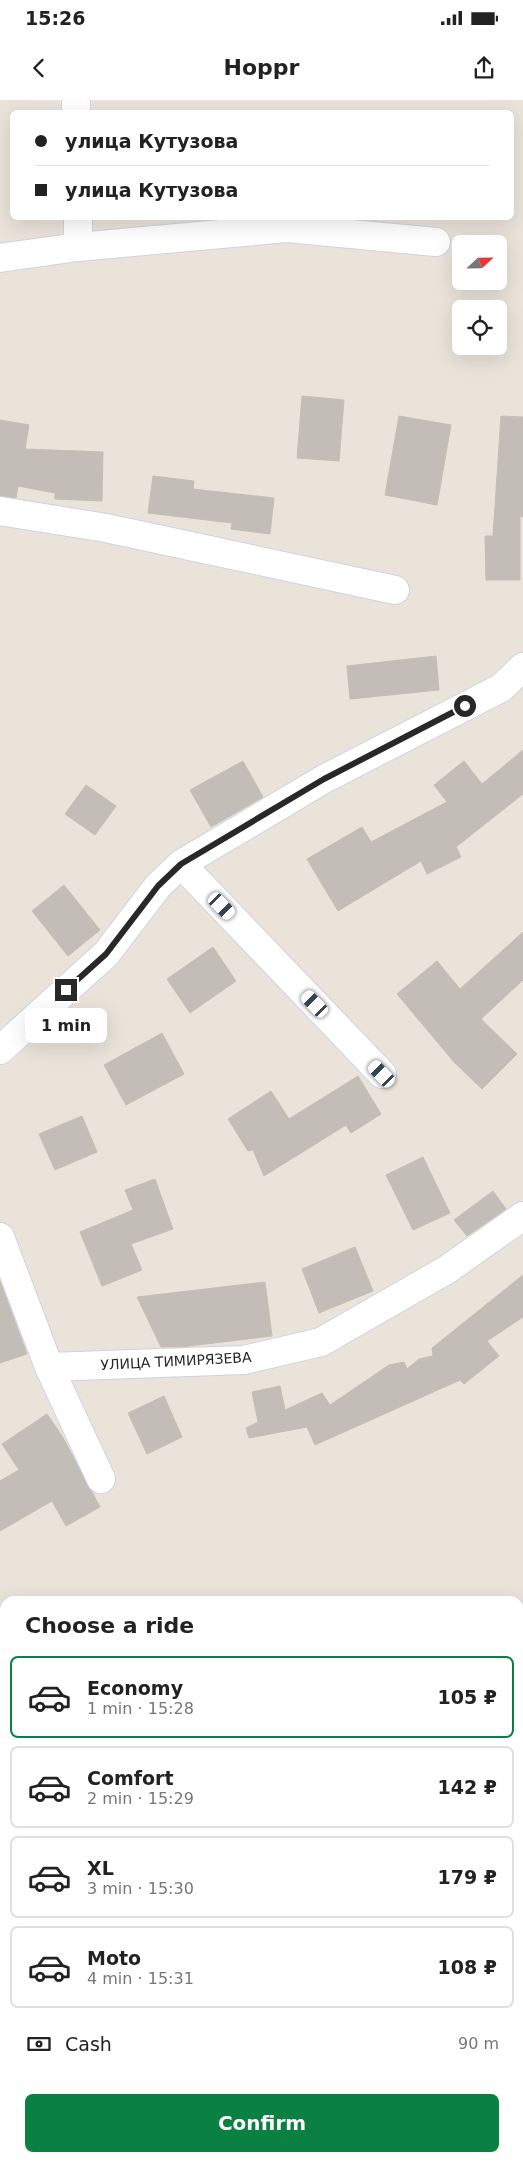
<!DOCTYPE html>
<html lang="en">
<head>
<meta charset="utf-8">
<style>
  :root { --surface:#fff; --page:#f6f6f6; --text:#222; --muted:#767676; --line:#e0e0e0; --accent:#0b8043 }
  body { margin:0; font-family:"DejaVu Sans",sans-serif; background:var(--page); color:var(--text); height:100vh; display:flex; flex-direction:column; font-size:19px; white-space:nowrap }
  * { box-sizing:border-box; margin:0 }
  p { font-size:16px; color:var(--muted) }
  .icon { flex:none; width:28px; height:28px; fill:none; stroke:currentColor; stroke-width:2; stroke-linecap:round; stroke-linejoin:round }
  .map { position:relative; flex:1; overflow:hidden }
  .side { position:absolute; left:0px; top:1496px; width:524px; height:566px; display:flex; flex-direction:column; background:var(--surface); border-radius:15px 15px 0 0; box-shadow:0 5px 20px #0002 }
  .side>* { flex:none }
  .guide { position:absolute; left:10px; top:10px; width:504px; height:110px; border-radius:8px; box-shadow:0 5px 20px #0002; display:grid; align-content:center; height:110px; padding:0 25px; background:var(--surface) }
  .needle { width:32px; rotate:68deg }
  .controls { position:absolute; left:452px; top:135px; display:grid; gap:10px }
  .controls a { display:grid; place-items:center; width:55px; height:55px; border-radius:8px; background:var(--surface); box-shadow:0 5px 20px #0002; font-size:25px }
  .end { position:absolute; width:22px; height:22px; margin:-11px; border:6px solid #282828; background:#fff; box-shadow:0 0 0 2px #fff }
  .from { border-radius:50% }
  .bubble { position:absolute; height:35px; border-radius:8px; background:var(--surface); box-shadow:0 5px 20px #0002; font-size:16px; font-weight:700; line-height:35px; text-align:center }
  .car { position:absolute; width:15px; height:30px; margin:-15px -8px; border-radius:6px; box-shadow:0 0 4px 1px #0007; background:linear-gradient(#fff 24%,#345 0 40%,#fff 0 76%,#345 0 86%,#fff 0) }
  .guide b { display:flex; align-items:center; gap:18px; height:48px; font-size:19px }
  .guide b+b { border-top:1px solid var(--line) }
  .guide i { width:12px; height:12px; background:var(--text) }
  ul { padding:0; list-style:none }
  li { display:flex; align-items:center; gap:15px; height:82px; margin:0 10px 8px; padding:0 15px; border:2px solid var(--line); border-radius:8px }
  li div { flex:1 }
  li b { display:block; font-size:19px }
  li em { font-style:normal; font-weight:700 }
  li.on { border-color:var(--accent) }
  li>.icon { width:45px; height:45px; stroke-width:1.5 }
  h2 { padding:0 25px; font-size:22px; line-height:60px }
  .pay { display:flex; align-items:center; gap:12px; height:55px; padding:0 25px; font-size:19px }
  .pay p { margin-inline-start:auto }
  .button { display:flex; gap:10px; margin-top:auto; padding:10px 25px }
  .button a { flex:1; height:58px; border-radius:8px; background:var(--accent); color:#fff; font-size:20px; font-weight:700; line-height:58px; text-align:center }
  .status { display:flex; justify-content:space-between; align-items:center; height:35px; padding:0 25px; background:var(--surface); direction:ltr }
  .status svg { height:14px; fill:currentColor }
  header { display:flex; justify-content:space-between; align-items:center; height:65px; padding:0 25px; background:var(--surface); font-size:22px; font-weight:700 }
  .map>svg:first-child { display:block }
  .green { fill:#aedc9a }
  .building { fill:#c2bdb6; stroke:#c4bfb4 }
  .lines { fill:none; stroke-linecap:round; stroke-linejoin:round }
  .minor-casing { stroke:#d0d2e0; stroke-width:30 }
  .minor { stroke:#fff; stroke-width:28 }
  .route { stroke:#282828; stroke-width:6 }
  .labels { text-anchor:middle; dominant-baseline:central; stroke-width:5; stroke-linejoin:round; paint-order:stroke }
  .street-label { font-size:14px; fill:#282828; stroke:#fff }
</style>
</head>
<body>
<div class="status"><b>15:26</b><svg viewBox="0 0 49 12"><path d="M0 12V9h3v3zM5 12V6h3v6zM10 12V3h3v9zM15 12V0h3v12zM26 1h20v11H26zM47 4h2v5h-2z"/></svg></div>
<header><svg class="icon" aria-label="back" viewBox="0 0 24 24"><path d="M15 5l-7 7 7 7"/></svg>Hoppr<svg class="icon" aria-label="share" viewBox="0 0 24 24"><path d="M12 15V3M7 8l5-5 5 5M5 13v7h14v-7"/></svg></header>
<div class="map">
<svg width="523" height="2062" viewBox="0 0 523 2062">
  <rect width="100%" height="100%" fill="#e9e3da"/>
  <path class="green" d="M 0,1658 L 5,1669 L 5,2058 L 63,2058 L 65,2062 L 0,2062 Z
    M 523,1998 L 523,2062 L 486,2062 L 489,2058 L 519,2058 L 519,2005 Z"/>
  <path class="building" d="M 302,296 L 344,300 L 339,361 L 297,358 Z
    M 399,316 L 451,325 L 437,405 L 385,395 Z
    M 501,316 L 523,317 L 523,417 L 520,416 L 520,480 L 486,480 L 485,436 L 493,436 Z
    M 0,320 L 29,325 L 25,349 L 103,352 L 102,401 L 55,399 L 55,393 L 18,386 L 16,398 L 0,396 Z
    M 153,376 L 194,381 L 193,389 L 274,398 L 270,434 L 231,429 L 232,423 L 148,413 Z
    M 436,556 L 439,590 L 350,599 L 347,566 Z
    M 523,650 L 523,694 L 456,747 L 461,757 L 427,774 L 421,761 L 338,811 L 307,759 L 362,727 L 371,742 L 447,702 L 434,685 L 464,661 L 482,684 Z
    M 243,661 L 263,697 L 211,727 L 190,690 Z
    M 86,685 L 116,706 L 95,735 L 65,714 Z
    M 64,785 L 100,830 L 68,856 L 32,811 Z
    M 523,832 L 523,880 L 481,919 L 517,954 L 482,989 L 454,962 L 397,894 L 437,861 L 460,889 Z
    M 213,847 L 236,881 L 190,913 L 167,879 Z
    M 162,933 L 184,974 L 126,1005 L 104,965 Z
    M 358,976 L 381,1014 L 351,1033 L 346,1025 L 264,1076 L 253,1050 L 248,1051 L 228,1019 L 271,991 L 289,1019 Z
    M 82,1016 L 97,1052 L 55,1070 L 39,1034 Z
    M 423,1057 L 450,1113 L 413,1130 L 386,1075 Z
    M 155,1079 L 173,1129 L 131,1144 L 142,1170 L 102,1186 L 80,1132 L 133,1110 L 125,1090 Z
    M 493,1091 L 506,1109 L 467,1136 L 454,1120 Z
    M 355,1147 L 373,1191 L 319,1213 L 302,1169 Z
    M 523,1175 L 523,1217 L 487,1241 L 499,1256 L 464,1284 L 460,1280 L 315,1345 L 307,1327 L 249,1338 L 246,1328 L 258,1322 L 252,1292 L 280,1286 L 285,1310 L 322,1293 L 330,1305 L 389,1265 L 404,1262 L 407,1269 L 419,1259 L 433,1256 L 432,1248 Z
    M 0,1181 L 27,1254 L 0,1263 Z
    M 265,1182 L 272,1236 L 181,1247 L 161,1247 L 137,1197 Z
    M 164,1296 L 182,1337 L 147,1354 L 128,1313 Z
    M 47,1314 L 62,1336 L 100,1407 L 66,1426 L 52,1401 L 0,1431 L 0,1381 L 19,1370 L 2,1344 Z"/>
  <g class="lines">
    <g class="minor-casing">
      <path id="minor" d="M 76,0 L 76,12
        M 78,147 L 287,128 L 436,142
        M 0,158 L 78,147 L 78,118
        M 0,411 L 106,428 L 395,490
        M 181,764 L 382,974
        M 0,950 L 106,854 L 158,786 L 181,764 L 324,679 L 501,588 L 523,567
        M 0,1137 L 49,1267 L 244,1260 L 321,1242 L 448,1169 L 523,1116
        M 49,1267 L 101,1379
        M 519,1737 L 523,1734
        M 188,2058 L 192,2062
        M 290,2062 L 293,2058"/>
    </g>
    <use href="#minor" class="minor"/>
  </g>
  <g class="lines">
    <path class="route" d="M 66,890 L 106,854 L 158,786 L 181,764 L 324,679 L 465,606"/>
  </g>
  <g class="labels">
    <g class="street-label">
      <text transform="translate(176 1261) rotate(-3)">УЛИЦА ТИМИРЯЗЕВА</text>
    </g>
  </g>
</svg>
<div class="controls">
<a><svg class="needle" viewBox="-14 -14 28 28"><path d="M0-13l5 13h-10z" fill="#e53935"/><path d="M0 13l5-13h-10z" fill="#767676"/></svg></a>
<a><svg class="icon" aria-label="locate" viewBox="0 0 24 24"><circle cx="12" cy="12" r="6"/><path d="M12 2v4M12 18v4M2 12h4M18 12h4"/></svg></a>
</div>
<i class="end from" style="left:465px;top:606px"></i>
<i class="end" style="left:66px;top:890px"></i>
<div class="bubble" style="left:25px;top:908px;width:82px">1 min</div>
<i class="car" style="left:222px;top:806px;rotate:136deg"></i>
<i class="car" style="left:315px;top:904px;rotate:316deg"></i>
<i class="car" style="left:382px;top:974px;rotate:316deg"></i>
<div class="guide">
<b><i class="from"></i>улица Кутузова</b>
<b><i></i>улица Кутузова</b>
</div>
<section class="side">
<h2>Choose a ride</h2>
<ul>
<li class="on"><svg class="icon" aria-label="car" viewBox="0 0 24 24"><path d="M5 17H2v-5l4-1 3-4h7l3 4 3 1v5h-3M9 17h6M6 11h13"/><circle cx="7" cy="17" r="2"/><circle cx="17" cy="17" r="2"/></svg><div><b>Economy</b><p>1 min · 15:28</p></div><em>105 ₽</em></li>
<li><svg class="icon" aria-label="car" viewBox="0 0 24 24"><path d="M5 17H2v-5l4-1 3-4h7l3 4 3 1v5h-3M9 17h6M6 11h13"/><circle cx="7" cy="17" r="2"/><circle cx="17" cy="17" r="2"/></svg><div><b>Comfort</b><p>2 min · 15:29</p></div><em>142 ₽</em></li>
<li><svg class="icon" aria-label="car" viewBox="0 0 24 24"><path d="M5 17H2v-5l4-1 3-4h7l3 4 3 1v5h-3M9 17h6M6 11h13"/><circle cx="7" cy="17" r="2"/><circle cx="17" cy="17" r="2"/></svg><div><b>XL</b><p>3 min · 15:30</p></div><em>179 ₽</em></li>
<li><svg class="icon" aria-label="car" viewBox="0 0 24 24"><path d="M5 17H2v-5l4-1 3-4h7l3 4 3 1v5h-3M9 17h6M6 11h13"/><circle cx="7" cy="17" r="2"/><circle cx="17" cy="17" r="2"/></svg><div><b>Moto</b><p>4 min · 15:31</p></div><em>108 ₽</em></li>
</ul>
<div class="pay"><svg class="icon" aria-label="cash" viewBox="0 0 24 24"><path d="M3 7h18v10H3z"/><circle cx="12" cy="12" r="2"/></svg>Cash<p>90 m</p></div>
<div class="button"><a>Confirm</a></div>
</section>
</div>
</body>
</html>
